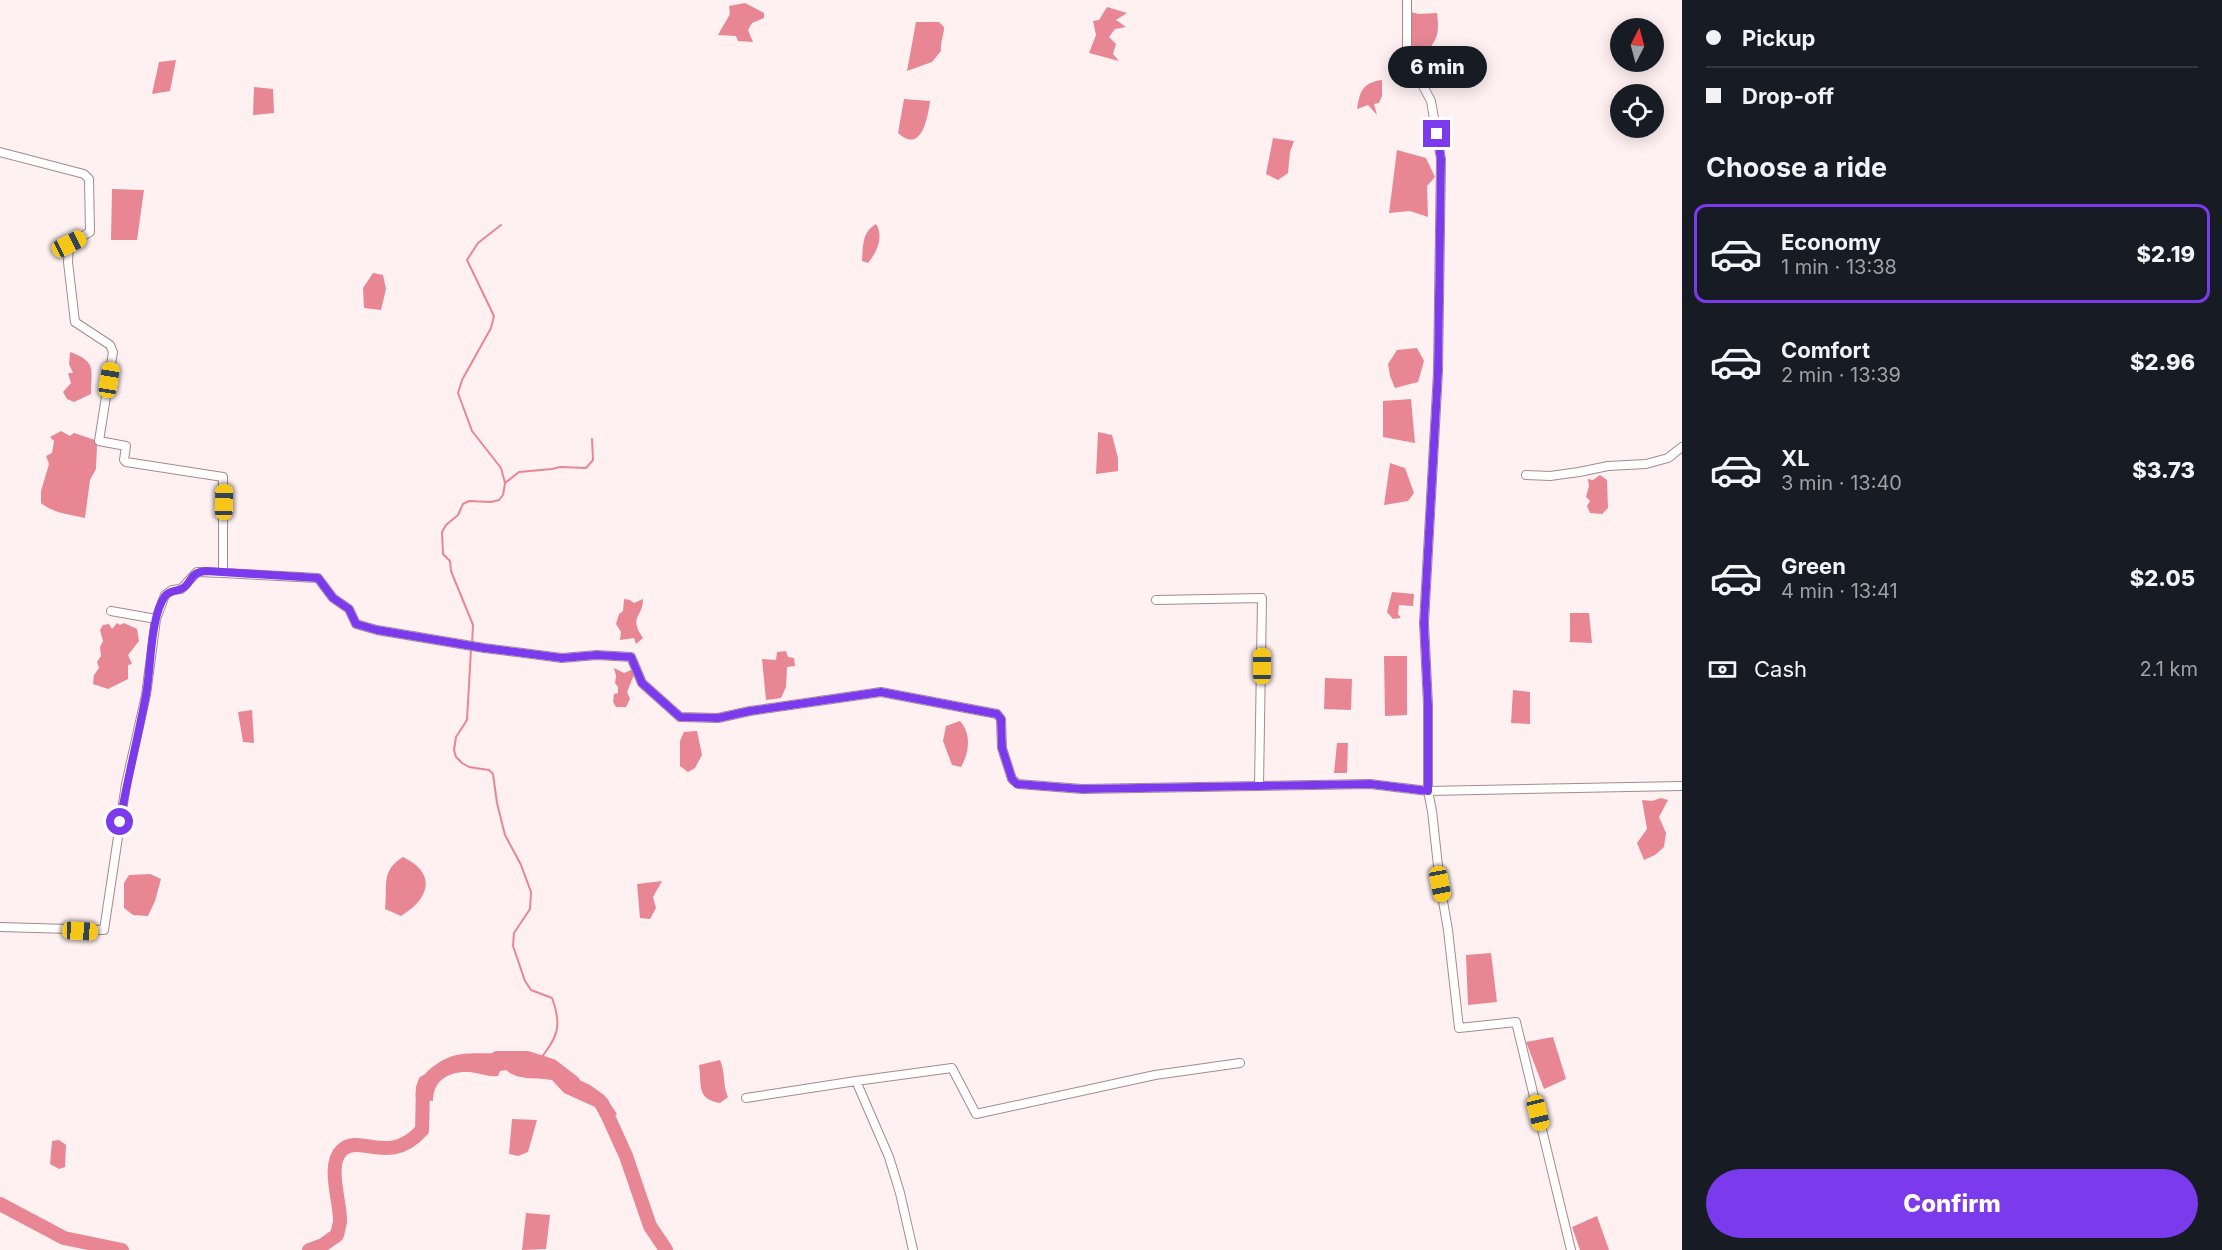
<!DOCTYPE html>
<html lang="en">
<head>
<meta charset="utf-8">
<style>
  :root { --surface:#171b24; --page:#242831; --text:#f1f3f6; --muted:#9ea1a6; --line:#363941; --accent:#7c3aed }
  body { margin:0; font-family:Inter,sans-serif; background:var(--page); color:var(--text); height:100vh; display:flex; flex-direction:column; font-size:22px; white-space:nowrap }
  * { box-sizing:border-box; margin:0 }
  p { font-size:20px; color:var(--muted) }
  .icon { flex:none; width:33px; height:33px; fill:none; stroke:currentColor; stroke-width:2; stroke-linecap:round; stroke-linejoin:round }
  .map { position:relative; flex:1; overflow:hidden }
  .side { display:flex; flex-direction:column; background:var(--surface); width:540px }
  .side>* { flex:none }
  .guide { display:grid; align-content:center; height:132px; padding:0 24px; background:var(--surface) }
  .needle { width:39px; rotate:6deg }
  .fabs { position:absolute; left:1610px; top:18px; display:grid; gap:12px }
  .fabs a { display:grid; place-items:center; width:54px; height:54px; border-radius:50%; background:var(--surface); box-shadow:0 3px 15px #0003; font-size:30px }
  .end { position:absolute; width:27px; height:27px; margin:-14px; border:8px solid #7c3aed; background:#fff; box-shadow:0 0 0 3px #fff }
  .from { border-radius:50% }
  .bubble { position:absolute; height:42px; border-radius:21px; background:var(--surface); box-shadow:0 3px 15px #0003; font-size:20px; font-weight:800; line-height:42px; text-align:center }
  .car { position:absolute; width:18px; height:36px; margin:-18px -9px; border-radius:8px; box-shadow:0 0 4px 2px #0007; background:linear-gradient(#f5c518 24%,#345 0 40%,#f5c518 0 76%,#345 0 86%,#f5c518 0) }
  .guide b { display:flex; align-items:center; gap:21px; height:57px; font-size:22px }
  .guide b+b { border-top:2px solid var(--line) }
  .guide i { width:15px; height:15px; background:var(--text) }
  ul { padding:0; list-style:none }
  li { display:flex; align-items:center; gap:18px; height:99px; margin:0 12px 9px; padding:0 12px; border:3px solid transparent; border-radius:12px }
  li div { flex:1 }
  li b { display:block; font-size:22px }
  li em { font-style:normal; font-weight:800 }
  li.active { border-color:var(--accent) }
  li>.icon { width:54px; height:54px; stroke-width:1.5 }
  h2 { padding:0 24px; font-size:27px; line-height:72px }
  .pay { display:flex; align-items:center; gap:15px; height:66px; padding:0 24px; font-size:22px }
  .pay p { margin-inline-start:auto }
  .action { display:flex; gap:12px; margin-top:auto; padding:12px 24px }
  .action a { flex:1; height:69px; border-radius:36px; background:var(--accent); color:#fff; font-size:24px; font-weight:800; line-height:69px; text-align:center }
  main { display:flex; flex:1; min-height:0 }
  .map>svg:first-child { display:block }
  .water { fill:#e88793 }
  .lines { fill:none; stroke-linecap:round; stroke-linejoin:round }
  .stream { stroke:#e88793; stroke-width:2 }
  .river { stroke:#e88793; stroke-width:14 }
  .minor-casing { stroke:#a8898b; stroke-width:10 }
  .minor { stroke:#fff; stroke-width:8 }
  .route { stroke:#7c3aed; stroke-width:8 }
</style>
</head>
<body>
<main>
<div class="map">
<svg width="1682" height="1250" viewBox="0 0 1682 1250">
  <rect width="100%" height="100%" fill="#fff1f2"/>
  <path class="water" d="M 745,3 L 764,13 L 764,18 L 752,23 L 748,30 L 753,42 L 738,41 L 736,36 L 718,35 L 730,14 L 729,6 Z
    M 1107,7 L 1127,13 L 1116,20 L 1126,27 L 1115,29 L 1109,37 L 1116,44 L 1113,54 L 1119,61 L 1089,53 L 1096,35 L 1093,21 L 1099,20 Z
    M 1407,11 L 1419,14 L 1437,13 C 1439,29 1439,39 1427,51 L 1428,57 L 1419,58 L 1414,47 L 1407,47 Z
    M 916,22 L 939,22 L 944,27 C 944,36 940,42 941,51 L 932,62 L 907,71 Z
    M 176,60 L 170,91 L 152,94 L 159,62 Z
    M 1382,80 L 1382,96 L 1379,103 L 1374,104 L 1377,115 L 1368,105 L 1357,109 C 1360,91 1362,83 1382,80 Z
    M 254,87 L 273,89 L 274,113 L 253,115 Z
    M 904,99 L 930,101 C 928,116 922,155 898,133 Z
    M 1273,138 L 1294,141 L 1290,152 L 1288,173 L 1278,180 L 1266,174 Z
    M 1397,150 L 1426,158 L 1435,177 L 1427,186 L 1428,217 L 1410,211 L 1389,213 Z
    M 112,189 L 144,190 L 137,240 L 111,240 Z
    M 876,224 C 884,237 877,252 868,263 L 862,261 C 863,246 862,232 876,224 Z
    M 373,273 L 383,275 L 386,289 L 381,310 L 364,308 L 363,288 Z
    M 1417,348 L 1424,361 L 1418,382 L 1395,388 L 1390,376 L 1388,364 L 1397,350 Z
    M 70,352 C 97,362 91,368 91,394 L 74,402 L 67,399 L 63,392 L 71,383 L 68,373 L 73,373 L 69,364 Z
    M 1411,399 L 1415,443 L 1383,437 L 1383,401 Z
    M 61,431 L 70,436 L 74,433 L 95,440 L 97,446 L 96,469 L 90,480 L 85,518 C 69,514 55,514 41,503 L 41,491 L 49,464 L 46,456 L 52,453 L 54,441 L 50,437 Z
    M 1098,432 L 1112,435 L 1118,458 L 1118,471 L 1096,474 Z
    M 1390,463 L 1405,468 L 1414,493 L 1408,501 L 1384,505 Z
    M 1600,475 L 1607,480 L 1608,508 L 1602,514 L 1590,513 L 1587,506 L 1590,501 L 1586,497 L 1589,486 L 1588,479 L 1593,480 Z
    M 1392,592 L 1414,594 L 1413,606 L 1399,605 L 1398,614 L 1401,618 L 1393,619 L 1387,612 Z
    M 624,599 L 630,600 L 634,603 L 643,599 C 643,618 628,616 643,638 L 636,644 L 634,638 L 620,640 L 621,632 L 616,624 L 619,614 L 623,611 Z
    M 1570,613 L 1589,613 L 1592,643 L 1570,642 Z
    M 117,623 L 120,625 L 124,623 L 137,629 L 139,641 L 128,655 L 132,664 L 128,665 L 128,679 L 108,689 L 93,684 L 94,675 L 99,668 L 97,662 L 101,656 L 100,647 L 103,641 L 100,630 L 103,625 L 109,624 L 112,629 Z
    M 786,651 L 788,657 L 794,658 L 795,666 L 787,667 L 786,687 L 781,698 L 766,700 L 762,659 L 776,660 L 777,652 Z
    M 1384,656 L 1407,656 L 1407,715 L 1385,716 Z
    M 614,668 L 624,673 L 631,670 L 635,672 L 627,692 L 630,699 L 626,707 L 616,707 L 613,702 L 614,694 L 618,693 L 618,687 L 615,683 L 616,676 Z
    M 1325,678 L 1352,679 L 1351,710 L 1324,709 Z
    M 1513,690 L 1530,692 L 1530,724 L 1511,723 Z
    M 252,710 L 254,743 L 243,742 L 238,712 Z
    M 960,721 C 972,734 969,753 961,767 L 952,765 L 943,741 L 946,726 Z
    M 697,731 L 702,755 L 695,768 L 688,772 L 680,766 L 680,741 L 684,732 Z
    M 1337,743 L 1348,743 L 1347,773 L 1334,773 Z
    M 1661,798 L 1668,800 L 1659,817 L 1666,833 L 1664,847 L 1655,855 L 1644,860 L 1637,843 L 1647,829 L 1642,800 L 1652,801 Z
    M 403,857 C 437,873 430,899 401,916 L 385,909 C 388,886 380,871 403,857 Z
    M 150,874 L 161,879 L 155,901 L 148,916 L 133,915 L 124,908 L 124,883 L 129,875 Z
    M 662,881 L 653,897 L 656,908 L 650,919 L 640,918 L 637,884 Z
    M 1491,953 L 1497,1002 L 1468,1005 L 1466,955 Z
    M 1553,1037 L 1566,1079 L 1544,1089 L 1526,1042 Z
    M 496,1053 L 549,1066 L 590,1085 L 604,1095 L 617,1114 L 604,1123 L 595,1107 L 564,1093 L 552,1080 C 537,1077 518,1081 506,1070 L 500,1071 L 498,1076 C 488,1077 480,1073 469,1072 C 449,1071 433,1080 433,1101 L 416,1099 C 412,1080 436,1061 453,1056 C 466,1052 483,1054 496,1053 Z
    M 720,1060 C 726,1074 722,1083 728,1097 L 720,1103 C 696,1099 702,1085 699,1065 Z
    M 512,1119 L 537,1120 L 528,1152 L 518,1156 L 509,1154 Z
    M 59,1140 L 66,1145 L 65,1167 L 59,1169 L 50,1164 L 52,1141 Z
    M 526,1213 L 550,1215 L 546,1249 L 522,1250 Z
    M 1597,1216 L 1609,1250 L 1580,1250 L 1572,1227 Z"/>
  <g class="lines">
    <path class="stream" d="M 505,483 L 519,472 L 552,469 L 560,467 L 586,468 L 593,460 L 592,439
      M 472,644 L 473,625 L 451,571 L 450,561 L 443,554 L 442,532 L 446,525 L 458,515 L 463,504 L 469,501 L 491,502 L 499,500 L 503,495 L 505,483 L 501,468 L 472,431 L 458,393 L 462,380 L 491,328 L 494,316 L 467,260 L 478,243 L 501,225
      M 471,649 L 467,720 L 456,737 L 454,750 L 456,757 L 462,763 L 469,767 L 489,770 L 493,774 L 497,803 L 505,835 L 521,865 L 531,892 L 530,909 L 514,933 L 513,946 L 525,981 L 531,990 L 552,998 C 563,1028 557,1037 538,1062"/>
    <path class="river" d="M 497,1058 L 527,1058 L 552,1066 L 573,1082
      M 602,1103 L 626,1156 L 650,1226 L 666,1250
      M 0,1204 L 64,1238 L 122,1250
      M 309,1250 L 323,1245 L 337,1235 C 338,1231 339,1226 340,1222 C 341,1203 326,1165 342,1150 C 360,1133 389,1167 422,1130 L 423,1088 L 425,1082"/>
    <g class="minor-casing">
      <path id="minor" d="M 1407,0 L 1407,56 L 1431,101 L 1441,159 L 1438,372 L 1424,623 L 1428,705 L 1428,791 L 1432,811 L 1440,884 L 1448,930 L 1459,1028 L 1516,1022 L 1571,1250
        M 0,152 L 84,174 L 89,179 L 90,232 L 69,244 L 68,262 L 75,322 L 110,345 L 113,352 L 99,441 L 126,446 L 124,460 L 126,462 L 223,477 L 223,573 L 318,578 L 333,598 L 349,609 L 356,624 L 377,630 L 484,648 L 562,658 L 597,655 L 631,657 L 642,683 L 680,717 L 718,718 L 750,711 L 881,692 L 997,714 L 1001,719 L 1002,748 L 1012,779 L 1018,784 L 1082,789 L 1370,784 L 1428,791 L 1682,786
        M 1526,475 L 1550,476 L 1579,472 L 1608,466 L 1646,464 L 1668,458 L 1682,447
        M 1156,600 L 1262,598 L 1259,786
        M 111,611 L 156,619
        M 0,927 L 104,930 L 126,784 L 146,695 L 156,619 L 165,595 L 172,590 L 181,589 L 197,572 L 223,573
        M 746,1098 L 856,1081
        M 913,1250 L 900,1193 L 889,1157 L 856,1081 L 952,1068 L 976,1114 L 1155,1075 L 1240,1063"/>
    </g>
    <use href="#minor" class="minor"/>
  </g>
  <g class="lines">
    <path class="route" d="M 120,822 C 127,780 138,738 146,695 C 151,669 150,617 165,596 C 170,590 175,592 181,589 C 193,584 187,573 206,571 L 318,578 L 333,598 L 349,609 L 356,624 L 377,630 L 484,648 L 562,658 L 597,655 L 631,657 L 642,683 L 680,717 L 718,718 L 750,711 L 881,692 L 997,714 L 1001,719 L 1002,748 L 1012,779 L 1017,784 L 1082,789 L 1370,784 L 1428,791 L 1428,705 L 1424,623 L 1438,372 L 1441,159 L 1437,134"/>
  </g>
</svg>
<div class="fabs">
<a><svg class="needle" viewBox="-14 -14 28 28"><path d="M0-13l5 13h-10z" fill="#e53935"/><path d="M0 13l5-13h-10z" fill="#9ea1a6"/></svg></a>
<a><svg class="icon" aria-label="locate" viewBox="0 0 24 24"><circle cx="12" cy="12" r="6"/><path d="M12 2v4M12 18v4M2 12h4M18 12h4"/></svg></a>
</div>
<i class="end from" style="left:120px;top:822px"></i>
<i class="end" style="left:1437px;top:134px"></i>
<div class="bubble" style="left:1388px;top:46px;width:99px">6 min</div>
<i class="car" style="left:69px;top:244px;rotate:63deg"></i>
<i class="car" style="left:109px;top:380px;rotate:9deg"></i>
<i class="car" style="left:224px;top:502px;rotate:1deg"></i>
<i class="car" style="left:1262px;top:666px;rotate:0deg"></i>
<i class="car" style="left:1440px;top:884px;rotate:169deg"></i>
<i class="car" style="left:80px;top:931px;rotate:93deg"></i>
<i class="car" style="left:1538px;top:1113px;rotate:166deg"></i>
</div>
<section class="side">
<div class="guide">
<b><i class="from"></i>Pickup</b>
<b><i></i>Drop-off</b>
</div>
<h2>Choose a ride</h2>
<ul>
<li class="active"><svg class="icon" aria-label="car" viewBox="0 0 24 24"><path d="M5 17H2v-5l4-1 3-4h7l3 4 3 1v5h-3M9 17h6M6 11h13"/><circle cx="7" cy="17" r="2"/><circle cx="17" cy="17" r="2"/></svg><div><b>Economy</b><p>1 min · 13:38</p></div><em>$2.19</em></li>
<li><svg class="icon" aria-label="car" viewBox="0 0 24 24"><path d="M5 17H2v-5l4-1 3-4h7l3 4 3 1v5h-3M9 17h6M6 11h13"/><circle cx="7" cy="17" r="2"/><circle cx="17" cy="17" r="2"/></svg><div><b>Comfort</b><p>2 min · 13:39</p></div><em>$2.96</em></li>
<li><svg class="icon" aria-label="car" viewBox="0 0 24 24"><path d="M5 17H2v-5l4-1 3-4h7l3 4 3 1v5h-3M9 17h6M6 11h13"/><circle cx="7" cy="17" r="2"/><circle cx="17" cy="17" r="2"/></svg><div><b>XL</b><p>3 min · 13:40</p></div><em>$3.73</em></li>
<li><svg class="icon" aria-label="car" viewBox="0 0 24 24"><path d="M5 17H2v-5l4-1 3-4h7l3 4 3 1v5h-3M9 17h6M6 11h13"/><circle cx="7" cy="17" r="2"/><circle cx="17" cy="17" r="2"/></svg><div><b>Green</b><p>4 min · 13:41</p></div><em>$2.05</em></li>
</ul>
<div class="pay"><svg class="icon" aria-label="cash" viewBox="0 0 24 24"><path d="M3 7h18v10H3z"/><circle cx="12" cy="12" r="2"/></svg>Cash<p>2.1 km</p></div>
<div class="action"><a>Confirm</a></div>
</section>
</main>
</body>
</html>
